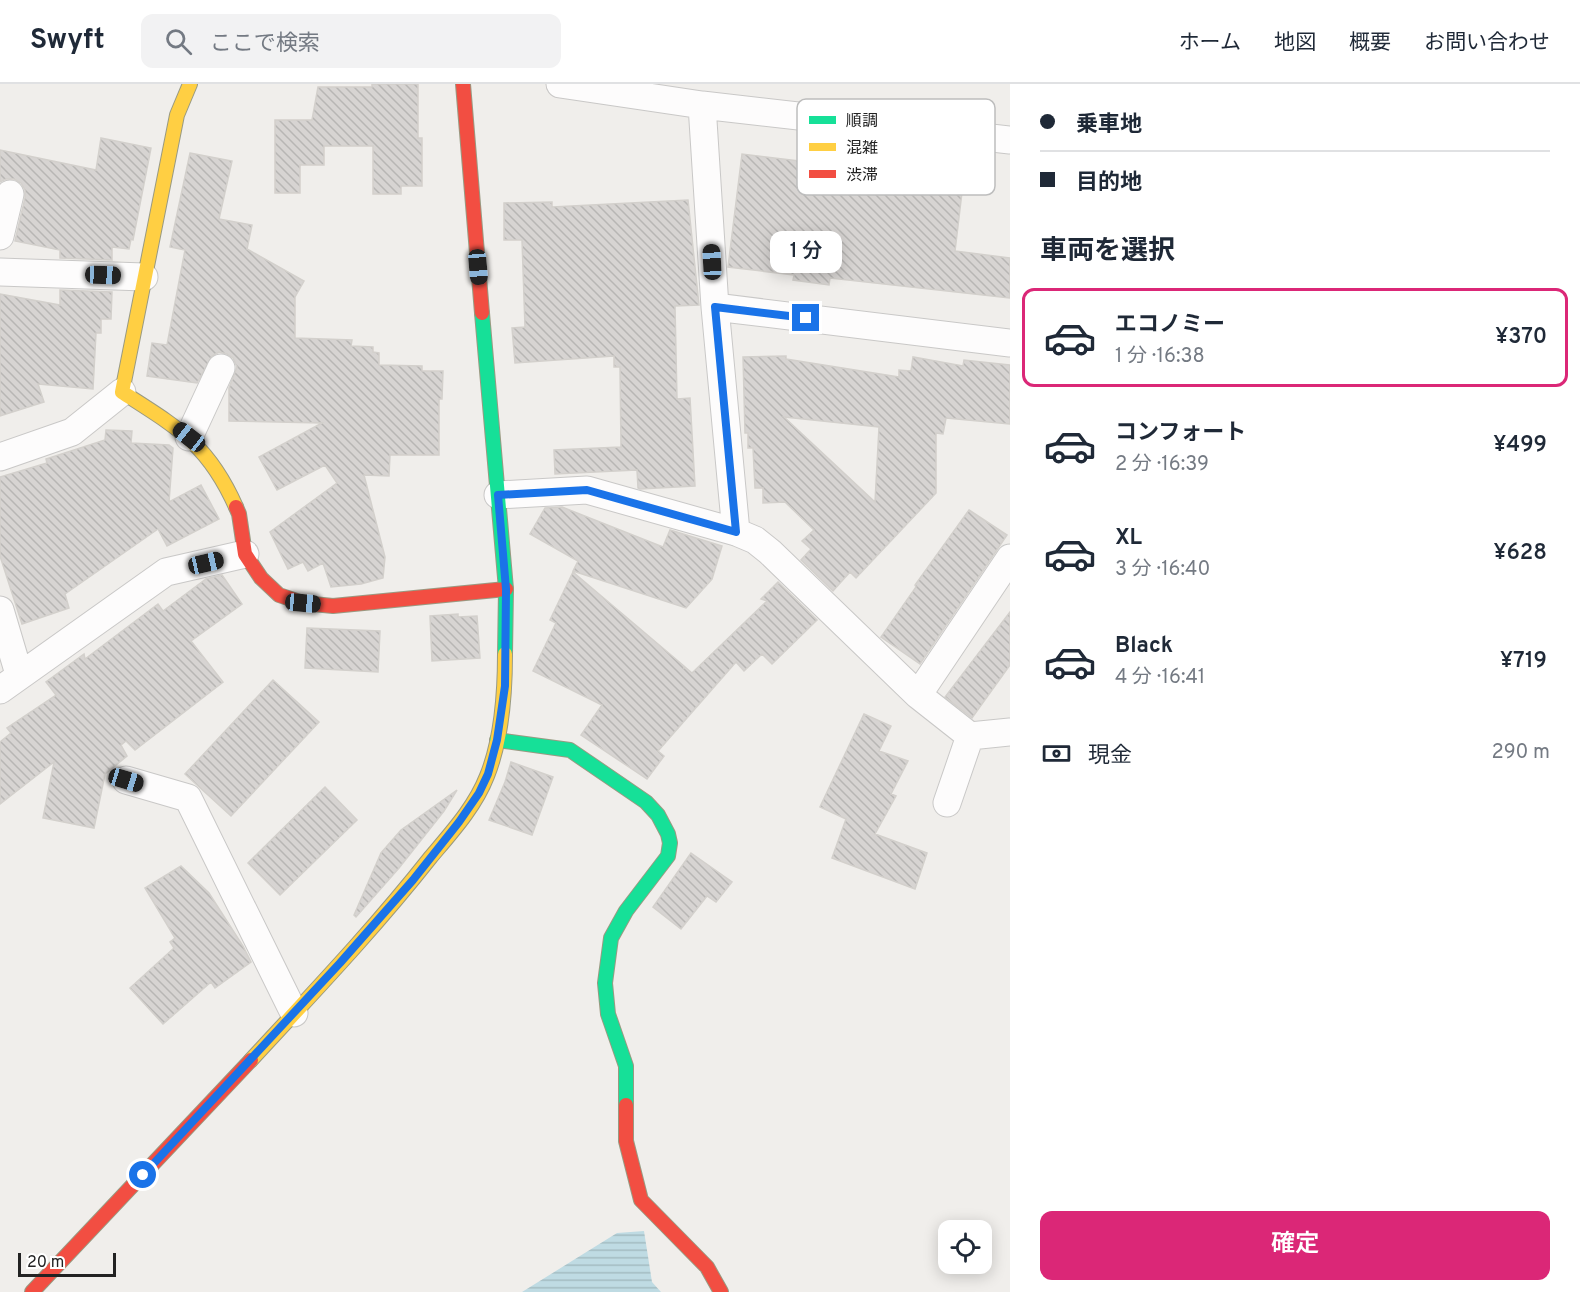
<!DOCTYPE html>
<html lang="ja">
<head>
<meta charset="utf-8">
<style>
  :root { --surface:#fff; --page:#f2f2f3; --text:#1f2937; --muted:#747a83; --line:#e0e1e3; --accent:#db2777 }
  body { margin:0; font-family:Overpass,"Noto Sans JP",sans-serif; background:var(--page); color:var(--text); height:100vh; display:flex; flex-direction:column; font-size:22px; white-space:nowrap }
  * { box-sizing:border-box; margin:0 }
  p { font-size:20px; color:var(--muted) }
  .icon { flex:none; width:33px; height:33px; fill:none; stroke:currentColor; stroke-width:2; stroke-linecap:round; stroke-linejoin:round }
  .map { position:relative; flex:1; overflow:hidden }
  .sheet { display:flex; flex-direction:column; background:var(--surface); width:570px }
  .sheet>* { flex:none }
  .banner { display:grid; align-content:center; height:132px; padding:0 30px; background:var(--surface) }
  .tools { position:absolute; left:938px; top:1136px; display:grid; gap:12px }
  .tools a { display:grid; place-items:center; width:54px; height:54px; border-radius:12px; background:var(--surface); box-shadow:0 3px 15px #0003; font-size:30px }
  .scale { position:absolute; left:18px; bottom:15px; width:98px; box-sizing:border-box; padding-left:6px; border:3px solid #222; border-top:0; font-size:16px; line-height:21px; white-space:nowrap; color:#222; -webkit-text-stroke:4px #fff; paint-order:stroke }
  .end { position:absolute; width:27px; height:27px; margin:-14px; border:8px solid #1a73e8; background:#fff; box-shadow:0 0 0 3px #fff }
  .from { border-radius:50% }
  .bubble { position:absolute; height:42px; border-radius:12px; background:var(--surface); box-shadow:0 3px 15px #0003; font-size:20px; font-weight:600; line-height:42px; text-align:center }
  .car { position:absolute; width:18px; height:36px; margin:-18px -9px; border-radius:8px; box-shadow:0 0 4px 2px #0007; background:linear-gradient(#222 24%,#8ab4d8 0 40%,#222 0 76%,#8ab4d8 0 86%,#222 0) }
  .banner b { display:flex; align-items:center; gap:21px; height:57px; font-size:22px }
  .banner b+b { border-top:2px solid var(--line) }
  .banner i { width:15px; height:15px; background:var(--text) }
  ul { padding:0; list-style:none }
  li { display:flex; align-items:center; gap:18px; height:99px; margin:0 12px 9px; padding:0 18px; border:3px solid transparent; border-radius:12px }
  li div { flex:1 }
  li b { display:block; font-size:22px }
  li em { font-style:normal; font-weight:600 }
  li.selected { border-color:var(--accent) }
  li>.icon { width:54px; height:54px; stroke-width:1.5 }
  h2 { padding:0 30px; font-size:27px; line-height:72px }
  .pay { display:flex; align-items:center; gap:15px; height:66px; padding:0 30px; font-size:22px }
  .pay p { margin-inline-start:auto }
  .button { display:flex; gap:12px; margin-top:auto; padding:12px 30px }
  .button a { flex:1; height:69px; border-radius:12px; background:var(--accent); color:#fff; font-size:24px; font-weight:600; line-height:69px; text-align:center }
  header { display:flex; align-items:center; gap:36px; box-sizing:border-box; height:84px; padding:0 30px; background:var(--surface); border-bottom:2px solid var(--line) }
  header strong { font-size:28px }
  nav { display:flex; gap:33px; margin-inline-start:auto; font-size:21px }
  .search { width:420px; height:54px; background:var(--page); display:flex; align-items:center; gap:15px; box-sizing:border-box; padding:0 21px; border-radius:12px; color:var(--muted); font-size:22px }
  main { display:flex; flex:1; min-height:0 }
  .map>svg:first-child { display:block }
  .water { fill:url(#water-rules) }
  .building { fill:url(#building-back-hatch); stroke:#d3d0cc; stroke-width:1.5; fill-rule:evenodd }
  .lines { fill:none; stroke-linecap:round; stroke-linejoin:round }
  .street-casing { stroke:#c9c8c7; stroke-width:29 }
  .fast-casing { stroke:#999a82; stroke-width:16 }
  .slow-casing { stroke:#999a82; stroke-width:16 }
  .jam-casing { stroke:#999a82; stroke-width:16 }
  .street { stroke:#fdfcfc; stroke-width:27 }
  .fast { stroke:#16e098; stroke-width:14 }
  .slow { stroke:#ffcf43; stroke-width:14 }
  .jam { stroke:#f24e42; stroke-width:14 }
  .route { stroke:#1a73e8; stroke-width:8 }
  .key { fill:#fff; stroke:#bdbdbd; stroke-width:1.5 }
  .key-label { font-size:16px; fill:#222 }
</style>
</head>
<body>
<header>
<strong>Swyft</strong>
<div class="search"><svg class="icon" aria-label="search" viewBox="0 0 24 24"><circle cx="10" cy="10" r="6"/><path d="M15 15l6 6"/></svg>ここで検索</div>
<nav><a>ホーム</a><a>地図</a><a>概要</a><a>お問い合わせ</a></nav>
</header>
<main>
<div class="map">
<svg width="1010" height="1208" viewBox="0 0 1010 1208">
  <defs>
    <pattern id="water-rules" width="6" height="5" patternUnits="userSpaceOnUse" patternTransform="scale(1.5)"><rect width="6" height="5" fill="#bfdbe3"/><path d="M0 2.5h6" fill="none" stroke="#a4bcc2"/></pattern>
    <pattern id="building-back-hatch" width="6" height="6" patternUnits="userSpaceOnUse" patternTransform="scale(1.5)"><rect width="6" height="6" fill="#d7d4d2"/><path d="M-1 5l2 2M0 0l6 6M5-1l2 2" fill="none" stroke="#b8b6b4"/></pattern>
  </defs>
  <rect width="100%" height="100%" fill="#f0eeeb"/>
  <path class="water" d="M 644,1147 L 652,1198 L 661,1208 L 522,1208 L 617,1149 Z"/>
  <path class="building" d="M 372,0 L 418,0 L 418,54 L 422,54 L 422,102 L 401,102 L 401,110 L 373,110 L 373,62 L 324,62 L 324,81 L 300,81 L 300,109 L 275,109 L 275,36 L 312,36 L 318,3 L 372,3 Z
    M 101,54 L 151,64 L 133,156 L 131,155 L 129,165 L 112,163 L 112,176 L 60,174 L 60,166 L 15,157 L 25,114 L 25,106 L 21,99 L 14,95 L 6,95 L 0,98 L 0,66 L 96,86 Z
    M 842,67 L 924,76 L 925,67 L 953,71 L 952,82 L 965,83 L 955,167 L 1010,174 L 1010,214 L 830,194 L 829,201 L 793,196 L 794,191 L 728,183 L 742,70 L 841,82 Z
    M 190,69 L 232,77 L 219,135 L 252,141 L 247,165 L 304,197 L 295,213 L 295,254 L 352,256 L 351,262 L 373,263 L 373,268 L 379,269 L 379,281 L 422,282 L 422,287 L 443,287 L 442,315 L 439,315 L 439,371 L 390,371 L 389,392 L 364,391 L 385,473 L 383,494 L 361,500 L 331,503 L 323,479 L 308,487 L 303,478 L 288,485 L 270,448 L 337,399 L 325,381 L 277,406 L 259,373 L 322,339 L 229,337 L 229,304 L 237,283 L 233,274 L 227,270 L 219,268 L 212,272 L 197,299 L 147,292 L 152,259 L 167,261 L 185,166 L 170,163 Z
    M 688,116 L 699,221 L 675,222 L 677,315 L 690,314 L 695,402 L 640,405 L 638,404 L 637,386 L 555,390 L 554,366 L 621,363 L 620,283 L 614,283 L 614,272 L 515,279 L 512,244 L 525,243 L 522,156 L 504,156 L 504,119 L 552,118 L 552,123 Z
    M 60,206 L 112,208 L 111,235 L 101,235 L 101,249 L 96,249 L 93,305 L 38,300 L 44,318 L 0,332 L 0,210 L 60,221 Z
    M 786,272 L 786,275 L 899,293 L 899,286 L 911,287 L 913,273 L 963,282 L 964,276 L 1010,281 L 1010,340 L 946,334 L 943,350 L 936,349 L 936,409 L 856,494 L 850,488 L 833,507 L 801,476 L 811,465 L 802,457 L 814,446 L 785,418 L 763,419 L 763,404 L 755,404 L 753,364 L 748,364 L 748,349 L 745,349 L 743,273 ZM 784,333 L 879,343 L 875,418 Z
    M 106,346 L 132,347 L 131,359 L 169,361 L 173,364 L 169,418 L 201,401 L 219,435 L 167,462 L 158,445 L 65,510 L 69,524 L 22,540 L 0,472 L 0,393 L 47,379 L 46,375 L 105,356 Z
    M 562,423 L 663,463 L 670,446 L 722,462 L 712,495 L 686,524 L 573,487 L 578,477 L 530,450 L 545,424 Z
    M 969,426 L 1007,451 L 920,580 L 881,553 L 916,503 L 915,501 Z
    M 573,488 L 684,582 L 684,584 L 685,583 L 692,589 L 767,517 L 761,515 L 778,498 L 817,536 L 772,580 L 762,570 L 744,587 L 736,578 L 658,667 L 664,672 L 647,695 L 581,651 L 602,621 L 533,587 L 556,539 L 550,536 Z
    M 222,491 L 242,520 L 191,557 L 223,598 L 135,666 L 126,657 L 121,661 L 127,672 L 105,690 L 94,744 L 43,734 L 54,678 L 0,720 L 0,658 L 11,649 L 7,644 L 56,611 L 46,598 L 84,570 L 85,575 L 158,520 L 163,527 L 206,495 Z
    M 1010,528 L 1010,581 L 972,634 L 945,613 Z
    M 458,530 L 458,533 L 477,532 L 480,574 L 432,577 L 430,532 Z
    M 307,544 L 380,547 L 378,588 L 305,584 Z
    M 273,596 L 319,638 L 231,732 L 185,690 Z
    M 864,630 L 891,642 L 879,667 L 908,677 L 891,710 L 896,712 L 875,750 L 927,769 L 915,805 L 832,774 L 846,735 L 820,723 Z
    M 511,678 L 553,693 L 532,751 L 489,736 L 505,698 Z
    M 325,703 L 357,736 L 280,811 L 248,779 Z
    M 457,706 L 444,727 L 399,784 L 356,833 L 354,831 L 381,769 L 401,746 Z
    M 691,769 L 732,798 L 716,818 L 707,812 L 681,845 L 653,823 Z
    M 181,782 L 209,809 L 243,862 L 251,878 L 215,904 L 211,898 L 163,940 L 130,904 L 174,864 L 170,858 L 175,854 L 145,804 Z"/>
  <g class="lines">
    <g class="street-casing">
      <path id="street" d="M 560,0 L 702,21 L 1010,56
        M 702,21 L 715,223 L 736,448
        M 0,152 L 10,110
        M 0,188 L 144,193
        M 715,223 L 1010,259
        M 189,353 L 221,284
        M 0,373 L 72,348 L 122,308
        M 498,411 L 587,406 L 736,448 L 755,456 L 770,468 L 918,611 L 970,652 L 1010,648
        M 0,526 L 19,590
        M 0,606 L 166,488 L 245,470
        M 918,611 L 1010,474
        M 126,696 L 188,714 L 294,929
        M 947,719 L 970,652"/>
    </g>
    <g class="fast-casing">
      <path id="fast" d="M 482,229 L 506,505 L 505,570
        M 497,656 L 570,666 L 646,718 L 658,731 L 668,750 L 670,759 L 668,772 L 626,827 L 611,854 L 605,899 L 608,930 L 626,982 L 626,1021"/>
    </g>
    <g class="slow-casing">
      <path id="slow" d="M 190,0 L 177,31 L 122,308 C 178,344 208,360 236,423
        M 251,976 C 312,910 374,845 430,774 C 451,749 475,723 487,692 C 502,655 505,610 505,570"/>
    </g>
    <g class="jam-casing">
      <path id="jam" d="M 463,0 L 482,229
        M 236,423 L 239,430 L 245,470 L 261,494 L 279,511 L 303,519 L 333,522 L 506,505
        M 626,1021 L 626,1057 L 641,1116 L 707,1183 L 721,1208
        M 32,1208 L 251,976"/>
    </g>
    <use href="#street" class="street"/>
    <use href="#fast" class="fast"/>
    <use href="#slow" class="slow"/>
    <use href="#jam" class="jam"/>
  </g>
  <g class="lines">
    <path class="route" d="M 143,1091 L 340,879 L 413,796 L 459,738 L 479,709 L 488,690 L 497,656 L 505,602 L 506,505 L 498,411 L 587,406 L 736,448 L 715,223 L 806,234"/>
  </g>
  <rect x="797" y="15" width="198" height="96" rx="9" class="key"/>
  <rect x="809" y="32" width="27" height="8" fill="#16e098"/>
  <rect x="809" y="59" width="27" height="8" fill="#ffcf43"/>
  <rect x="809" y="86" width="27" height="8" fill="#f24e42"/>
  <g class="key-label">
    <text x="846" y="42">順調</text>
    <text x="846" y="69">混雑</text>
    <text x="846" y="96">渋滞</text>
  </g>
</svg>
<div class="tools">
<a><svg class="icon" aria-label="locate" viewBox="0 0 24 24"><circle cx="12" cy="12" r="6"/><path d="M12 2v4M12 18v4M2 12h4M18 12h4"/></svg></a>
</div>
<div class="scale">20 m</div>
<i class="end from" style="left:143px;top:1091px"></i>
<i class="end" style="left:806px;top:234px"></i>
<div class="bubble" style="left:770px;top:147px;width:72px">1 分</div>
<i class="car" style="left:712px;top:178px;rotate:357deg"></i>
<i class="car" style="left:478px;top:183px;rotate:175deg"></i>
<i class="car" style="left:103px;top:191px;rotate:92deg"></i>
<i class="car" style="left:189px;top:353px;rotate:308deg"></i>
<i class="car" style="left:206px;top:479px;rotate:77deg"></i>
<i class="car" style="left:303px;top:519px;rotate:95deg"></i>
<i class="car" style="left:126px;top:696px;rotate:107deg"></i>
</div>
<section class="sheet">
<div class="banner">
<b><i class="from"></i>乗車地</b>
<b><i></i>目的地</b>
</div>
<h2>車両を選択</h2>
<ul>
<li class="selected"><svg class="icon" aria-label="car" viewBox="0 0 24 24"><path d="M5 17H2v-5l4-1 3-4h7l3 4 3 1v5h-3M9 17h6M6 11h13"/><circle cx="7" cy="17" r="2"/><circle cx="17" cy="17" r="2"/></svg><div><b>エコノミー</b><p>1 分 · 16:38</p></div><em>¥370</em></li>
<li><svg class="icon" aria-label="car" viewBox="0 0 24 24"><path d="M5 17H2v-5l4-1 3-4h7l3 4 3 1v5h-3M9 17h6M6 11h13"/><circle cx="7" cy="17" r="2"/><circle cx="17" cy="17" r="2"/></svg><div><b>コンフォート</b><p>2 分 · 16:39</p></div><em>¥499</em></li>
<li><svg class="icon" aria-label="car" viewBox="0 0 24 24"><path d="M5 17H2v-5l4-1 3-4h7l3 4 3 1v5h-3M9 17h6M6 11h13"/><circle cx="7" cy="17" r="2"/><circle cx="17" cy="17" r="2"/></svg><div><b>XL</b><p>3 分 · 16:40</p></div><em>¥628</em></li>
<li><svg class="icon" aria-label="car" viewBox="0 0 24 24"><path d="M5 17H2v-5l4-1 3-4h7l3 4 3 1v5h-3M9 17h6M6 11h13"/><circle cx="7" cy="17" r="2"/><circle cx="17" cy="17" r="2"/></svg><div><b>Black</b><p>4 分 · 16:41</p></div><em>¥719</em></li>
</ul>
<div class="pay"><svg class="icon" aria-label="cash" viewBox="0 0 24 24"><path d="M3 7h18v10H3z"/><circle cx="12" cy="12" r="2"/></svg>現金<p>290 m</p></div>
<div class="button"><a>確定</a></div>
</section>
</main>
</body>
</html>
